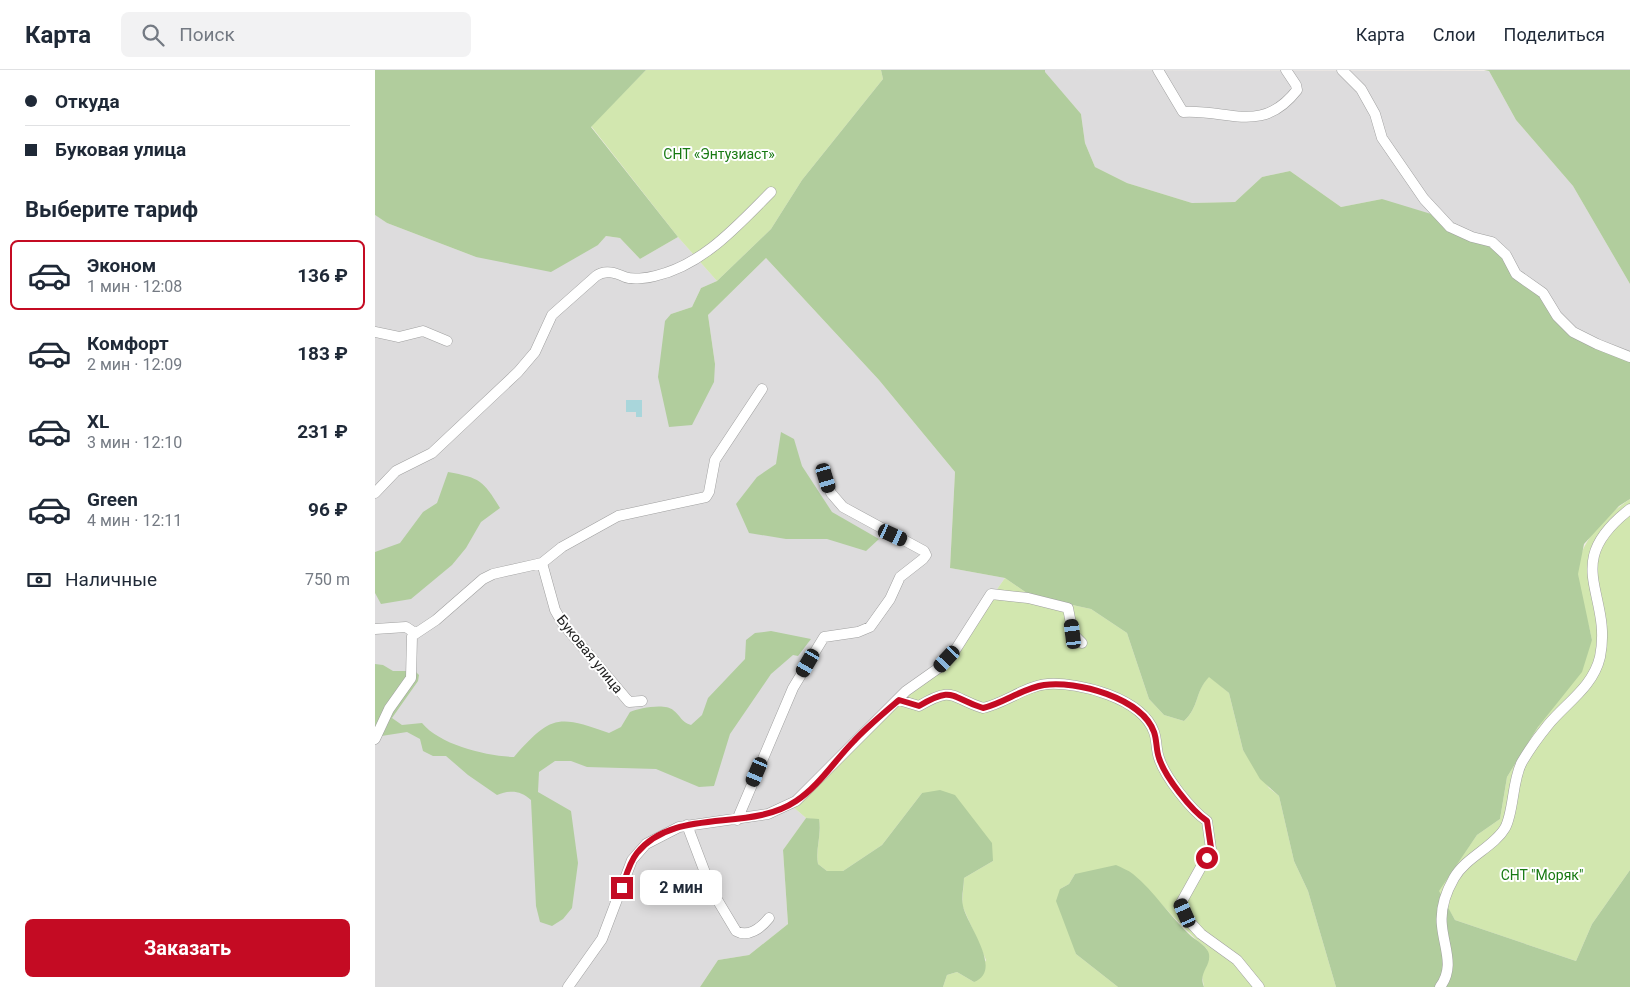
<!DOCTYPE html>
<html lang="ru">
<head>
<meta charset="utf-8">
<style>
  :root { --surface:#fff; --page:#f2f2f3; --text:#1f2937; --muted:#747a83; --line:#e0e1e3; --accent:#c40b23 }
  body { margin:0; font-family:Roboto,sans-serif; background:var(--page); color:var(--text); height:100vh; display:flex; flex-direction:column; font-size:19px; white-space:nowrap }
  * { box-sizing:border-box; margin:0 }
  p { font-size:16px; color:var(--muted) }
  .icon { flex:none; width:28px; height:28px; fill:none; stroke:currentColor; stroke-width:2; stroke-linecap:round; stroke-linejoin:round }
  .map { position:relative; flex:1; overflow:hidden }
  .drawer { display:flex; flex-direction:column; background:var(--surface); width:375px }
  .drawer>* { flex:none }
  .top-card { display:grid; align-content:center; height:110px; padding:0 25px; background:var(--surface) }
  .end { position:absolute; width:22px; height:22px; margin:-11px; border:6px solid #c40b23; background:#fff; box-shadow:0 0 0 2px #fff }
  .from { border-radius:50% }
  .bubble { position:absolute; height:35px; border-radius:8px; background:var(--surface); box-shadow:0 2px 12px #0003; font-size:16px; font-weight:700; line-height:35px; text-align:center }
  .car { position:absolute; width:15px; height:30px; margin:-15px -8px; border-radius:6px; box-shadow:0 0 4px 1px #0007; background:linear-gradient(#222 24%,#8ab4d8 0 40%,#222 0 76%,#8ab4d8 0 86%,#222 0) }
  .top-card b { display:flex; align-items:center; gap:18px; height:48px; font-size:19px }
  .top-card b+b { border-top:1px solid var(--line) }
  .top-card i { width:12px; height:12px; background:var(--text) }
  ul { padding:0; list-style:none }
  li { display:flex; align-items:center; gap:15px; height:70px; margin:0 10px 8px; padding:0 15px; border:2px solid transparent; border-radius:8px }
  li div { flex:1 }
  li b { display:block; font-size:19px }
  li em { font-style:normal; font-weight:700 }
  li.active { border-color:var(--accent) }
  li>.icon { width:45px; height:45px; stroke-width:1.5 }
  h2 { padding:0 25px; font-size:22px; line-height:60px }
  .pay { display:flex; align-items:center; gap:12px; height:55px; padding:0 25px; font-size:19px }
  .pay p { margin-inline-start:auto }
  .action { display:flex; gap:10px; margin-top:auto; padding:10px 25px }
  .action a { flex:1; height:58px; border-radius:8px; background:var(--accent); color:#fff; font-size:20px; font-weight:700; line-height:58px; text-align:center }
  header { display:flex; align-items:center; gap:30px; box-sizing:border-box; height:70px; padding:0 25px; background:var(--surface); border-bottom:1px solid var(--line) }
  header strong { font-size:24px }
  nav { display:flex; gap:28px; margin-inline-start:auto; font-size:18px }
  .search { width:350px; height:45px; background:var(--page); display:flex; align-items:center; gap:12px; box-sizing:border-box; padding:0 18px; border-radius:8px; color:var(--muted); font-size:19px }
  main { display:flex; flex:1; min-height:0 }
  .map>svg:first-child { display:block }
  .residential { fill:#dddcdd }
  .grass { fill:#d2e7af }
  .forest { fill:#b1cd9d }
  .water { fill:#a9d6db }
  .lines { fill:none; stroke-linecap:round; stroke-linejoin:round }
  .minor-casing { stroke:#a0a0a0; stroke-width:11 }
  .minor { stroke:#fff; stroke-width:10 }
  .route { stroke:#c40b23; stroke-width:6 }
  .labels { text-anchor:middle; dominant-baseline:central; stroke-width:4; stroke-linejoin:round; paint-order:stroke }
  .park-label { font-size:14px; fill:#177912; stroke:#fff }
  .street-label { font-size:14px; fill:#1f1f1f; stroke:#fff }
</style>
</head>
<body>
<header>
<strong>Карта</strong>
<div class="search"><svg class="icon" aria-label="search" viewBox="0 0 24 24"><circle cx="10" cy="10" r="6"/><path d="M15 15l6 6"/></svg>Поиск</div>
<nav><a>Карта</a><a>Слои</a><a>Поделиться</a></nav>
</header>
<main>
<section class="drawer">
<div class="top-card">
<b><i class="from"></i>Откуда</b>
<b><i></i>Буковая улица</b>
</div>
<h2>Выберите тариф</h2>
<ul>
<li class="active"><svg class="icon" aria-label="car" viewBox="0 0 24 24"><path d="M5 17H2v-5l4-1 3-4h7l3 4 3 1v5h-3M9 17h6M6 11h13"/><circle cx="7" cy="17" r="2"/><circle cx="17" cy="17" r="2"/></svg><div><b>Эконом</b><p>1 мин · 12:08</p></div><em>136 ₽</em></li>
<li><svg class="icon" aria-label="car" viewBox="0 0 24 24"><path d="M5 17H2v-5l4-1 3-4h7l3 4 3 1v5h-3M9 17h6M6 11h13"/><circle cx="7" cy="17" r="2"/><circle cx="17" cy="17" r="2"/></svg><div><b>Комфорт</b><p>2 мин · 12:09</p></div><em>183 ₽</em></li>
<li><svg class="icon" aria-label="car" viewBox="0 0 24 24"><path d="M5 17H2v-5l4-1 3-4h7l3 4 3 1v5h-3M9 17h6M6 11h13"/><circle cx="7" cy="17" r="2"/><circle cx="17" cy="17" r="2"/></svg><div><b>XL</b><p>3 мин · 12:10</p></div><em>231 ₽</em></li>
<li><svg class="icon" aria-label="car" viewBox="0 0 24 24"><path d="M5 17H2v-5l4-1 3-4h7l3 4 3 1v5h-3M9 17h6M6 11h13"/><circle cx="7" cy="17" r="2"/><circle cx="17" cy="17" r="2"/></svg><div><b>Green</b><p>4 мин · 12:11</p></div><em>96 ₽</em></li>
</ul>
<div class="pay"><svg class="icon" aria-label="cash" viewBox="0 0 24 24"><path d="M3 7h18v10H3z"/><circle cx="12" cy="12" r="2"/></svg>Наличные<p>750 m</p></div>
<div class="action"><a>Заказать</a></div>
</section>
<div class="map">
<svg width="1255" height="917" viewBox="0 0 1255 917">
  <rect width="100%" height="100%" fill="#f0ebe6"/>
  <path class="residential" d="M 670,0 L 1114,1 L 1141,50 L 1198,116 L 1255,214 L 1255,287 L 1222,274 L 1007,129 L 966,137 L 915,101 L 887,107 L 860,132 L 817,133 L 752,113 L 720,97 L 710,73 L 706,44 L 669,2 Z
    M 0,145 L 12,153 L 101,187 L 223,175 L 231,166 L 245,168 L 265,189 L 303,167 L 342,211 L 326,218 L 317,237 L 296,244 L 340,294 L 333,245 L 391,188 L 504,310 L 580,402 L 575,498 L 630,508 L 566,598 L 416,735 L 431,748 L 408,780 L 413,854 L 374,885 L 343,890 L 325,917 L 0,917 Z"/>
  <path class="grass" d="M 271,0 L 506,0 L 508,9 L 427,110 L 396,159 L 342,211 L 303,167 L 216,56 Z
    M 1255,429 L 1255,800 L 1217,854 L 1201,891 L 1080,850 L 1063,821 L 1102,765 L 1125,749 L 1132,707 L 1217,570 C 1213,549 1204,526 1203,505 C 1201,474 1231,445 1255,429 Z
    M 630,508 L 656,526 L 716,539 L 752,563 L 774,629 L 789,645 L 809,651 C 825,636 819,623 834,606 L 854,623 L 868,680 L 894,718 L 904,726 L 919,791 L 933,821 L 961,917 L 829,917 L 827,905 L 833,892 L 832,879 C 805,856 782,828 756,803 L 700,804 L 694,814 L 685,819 L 701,884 L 743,917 L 568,917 L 572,905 L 582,902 L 599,912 L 611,890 L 587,835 L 589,808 L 618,791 L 547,723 L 507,775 L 468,801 L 452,801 L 443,794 C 440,779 447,765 444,750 L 431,748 L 416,735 L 534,616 L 566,598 Z"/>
  <path class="forest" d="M 0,0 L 271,0 L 216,57 L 303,167 L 265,189 L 245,168 L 231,166 L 223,175 L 176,202 L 101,187 L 12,153 L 0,145 Z
    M 506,0 L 670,0 L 670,2 L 706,44 L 710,73 L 720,97 L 752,113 L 817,133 L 860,132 L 887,107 L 915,101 L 966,137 L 1007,129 L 1066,147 L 1117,172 L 1141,204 L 1162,219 L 1198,262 L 1255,287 L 1255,429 L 1244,436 L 1209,474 L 1203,504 L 1217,570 L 1207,602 L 1163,657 L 1132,707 L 1125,749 L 1102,765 L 1064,821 L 1080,850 L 1201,891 L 1217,854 L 1255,800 L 1255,917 L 961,917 L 933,821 L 919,791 L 904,726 L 885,709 L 868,680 L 854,623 L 834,607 C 819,623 825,636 809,651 L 789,645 L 774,629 L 752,563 L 716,539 L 656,526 L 630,508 L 575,498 L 580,402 L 504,310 L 391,188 L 333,245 L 340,294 L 339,312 L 317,355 L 294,357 L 283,307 L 290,251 L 296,244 L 317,237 L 326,218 L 342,211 L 396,159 L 427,110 L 508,9 Z
    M 1109,0 L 1255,0 L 1255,214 L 1198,116 L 1141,50 L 1114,1 Z
    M 406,362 L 419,369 L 427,396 L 457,442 L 504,469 L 491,481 L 452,469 L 411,469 L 374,463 L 361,434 L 382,407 L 401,394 Z
    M 73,402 C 105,408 108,410 125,438 L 106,452 L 91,478 L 77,495 L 36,529 L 6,534 L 0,523 L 0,482 L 25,473 L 48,442 L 62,433 Z
    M 396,561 L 436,569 L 423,586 L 418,585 L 396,604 L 355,664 L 339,716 L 324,717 L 281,699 L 212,697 L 196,691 L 180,691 L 164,702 L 163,722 L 196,741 L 203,793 L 197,838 L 188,849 L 177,856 L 165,852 L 161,836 L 156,730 C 145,720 135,720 122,725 L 93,705 L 71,686 L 58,686 L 48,681 L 45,669 L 32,662 L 0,667 L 0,594 L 8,595 L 18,601 L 40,601 L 44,605 L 43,611 L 17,648 L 27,655 L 47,653 C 65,675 111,686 139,687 C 176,645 183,645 234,663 L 246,657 L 255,642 C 264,638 290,633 298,640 C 306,646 306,652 316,655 L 327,645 L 333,628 L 370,589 L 371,570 L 380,563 Z
    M 565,720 L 580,725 L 617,773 L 618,791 L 589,808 C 589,816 586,828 588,836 C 592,855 629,901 599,912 L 582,902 L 572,905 L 568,917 L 325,917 L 343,890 L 374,885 L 413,854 L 408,780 L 431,748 L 444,749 C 447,765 440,779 443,794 L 452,801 L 468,801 L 507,775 L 547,723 Z
    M 741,795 C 747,798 753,800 758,804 C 780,822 795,847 816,866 C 821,870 833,877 834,884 C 836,897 823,902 829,917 L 743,917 L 701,884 L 681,831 L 685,819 L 694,814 L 700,804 Z"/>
  <path class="water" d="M 251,330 L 267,330 L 267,347 L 261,347 L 261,342 L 251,342 Z"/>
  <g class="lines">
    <g class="minor-casing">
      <path id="minor" d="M 783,0 L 808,42 C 854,39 887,65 922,20 L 921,15 L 911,0
        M 967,0 L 986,19 L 1000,44 L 1007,68 L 1049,129 L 1075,157 L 1097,167 L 1117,172 L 1131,185 L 1141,204 L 1168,223 L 1182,246 L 1198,262 L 1222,274 L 1255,287
        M 0,262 L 24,267 L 48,261 L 72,271
        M 0,423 L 21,401 L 57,383 L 143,302 L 160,282 L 177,245 L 221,206 C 230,199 241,203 250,207 C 257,210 273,208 280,206 C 328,195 362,156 396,122
        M 167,493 L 180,540 L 188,554 L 254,632 L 267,631
        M 0,559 L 31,557 L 40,563
        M 524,630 L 544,636 C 580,615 575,628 608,638 C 631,633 650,616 673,614 C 704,612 767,628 779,662 C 782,670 781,680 784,688 C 790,707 816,740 832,751 L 836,779 L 806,833 L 815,852 L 826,864 L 862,890 L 884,917
        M 0,669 L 14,639 L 36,608 L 37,566 L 61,550 L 108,509 L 118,504 L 167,493 L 187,477 L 243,446 L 331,427 L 334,422 L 340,390 L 387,319
        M 362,750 L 418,618 L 449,567 L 483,562 L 495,557 L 515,529 L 525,507 L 548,489 L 551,485 L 549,481 L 468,437 L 456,423 L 451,408
        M 312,755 L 337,821 L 361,861 C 373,868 386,858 394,848
        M 193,917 L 227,869 L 257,790 L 271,774 L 304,757 L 393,744 L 421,731 L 531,621 L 565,597 L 579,582 L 616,524 L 653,528 L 693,538 L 698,564 L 707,573
        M 1065,917 C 1080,897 1069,878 1067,856 C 1065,840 1071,822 1079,808 C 1091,787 1119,777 1130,758 C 1139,742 1137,710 1147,692 C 1154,680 1164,666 1173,655 C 1191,633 1218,617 1225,587 C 1238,523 1184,494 1255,439"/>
    </g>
    <use href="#minor" class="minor"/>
  </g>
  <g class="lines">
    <path class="route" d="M 247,818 C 251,806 254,793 262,783 C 300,736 374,763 421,731 C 444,716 460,690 479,671 C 493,656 509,643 524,630 L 544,636 C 580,615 575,628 608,638 C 629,633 648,618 669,615 C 701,610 767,628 779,662 C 782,670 781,680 784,688 C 790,707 816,740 832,751 L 836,778 L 832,788"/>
  </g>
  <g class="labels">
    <g class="park-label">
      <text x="344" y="84">СНТ «Энтузиаст»</text>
      <text x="1167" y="805">СНТ "Моряк"</text>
    </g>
    <g class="street-label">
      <text transform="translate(215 584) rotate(51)">Буковая улица</text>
    </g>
  </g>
</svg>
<i class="end from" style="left:832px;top:788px"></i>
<i class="end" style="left:247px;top:818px"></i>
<div class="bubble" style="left:265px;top:800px;width:82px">2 мин</div>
<i class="car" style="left:451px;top:408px;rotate:163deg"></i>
<i class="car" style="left:518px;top:465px;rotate:115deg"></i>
<i class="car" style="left:698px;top:564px;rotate:353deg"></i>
<i class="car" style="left:572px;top:589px;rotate:223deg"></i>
<i class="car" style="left:433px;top:593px;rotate:210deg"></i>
<i class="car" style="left:382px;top:702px;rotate:203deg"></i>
<i class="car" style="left:810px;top:843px;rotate:336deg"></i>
</div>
</main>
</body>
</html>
